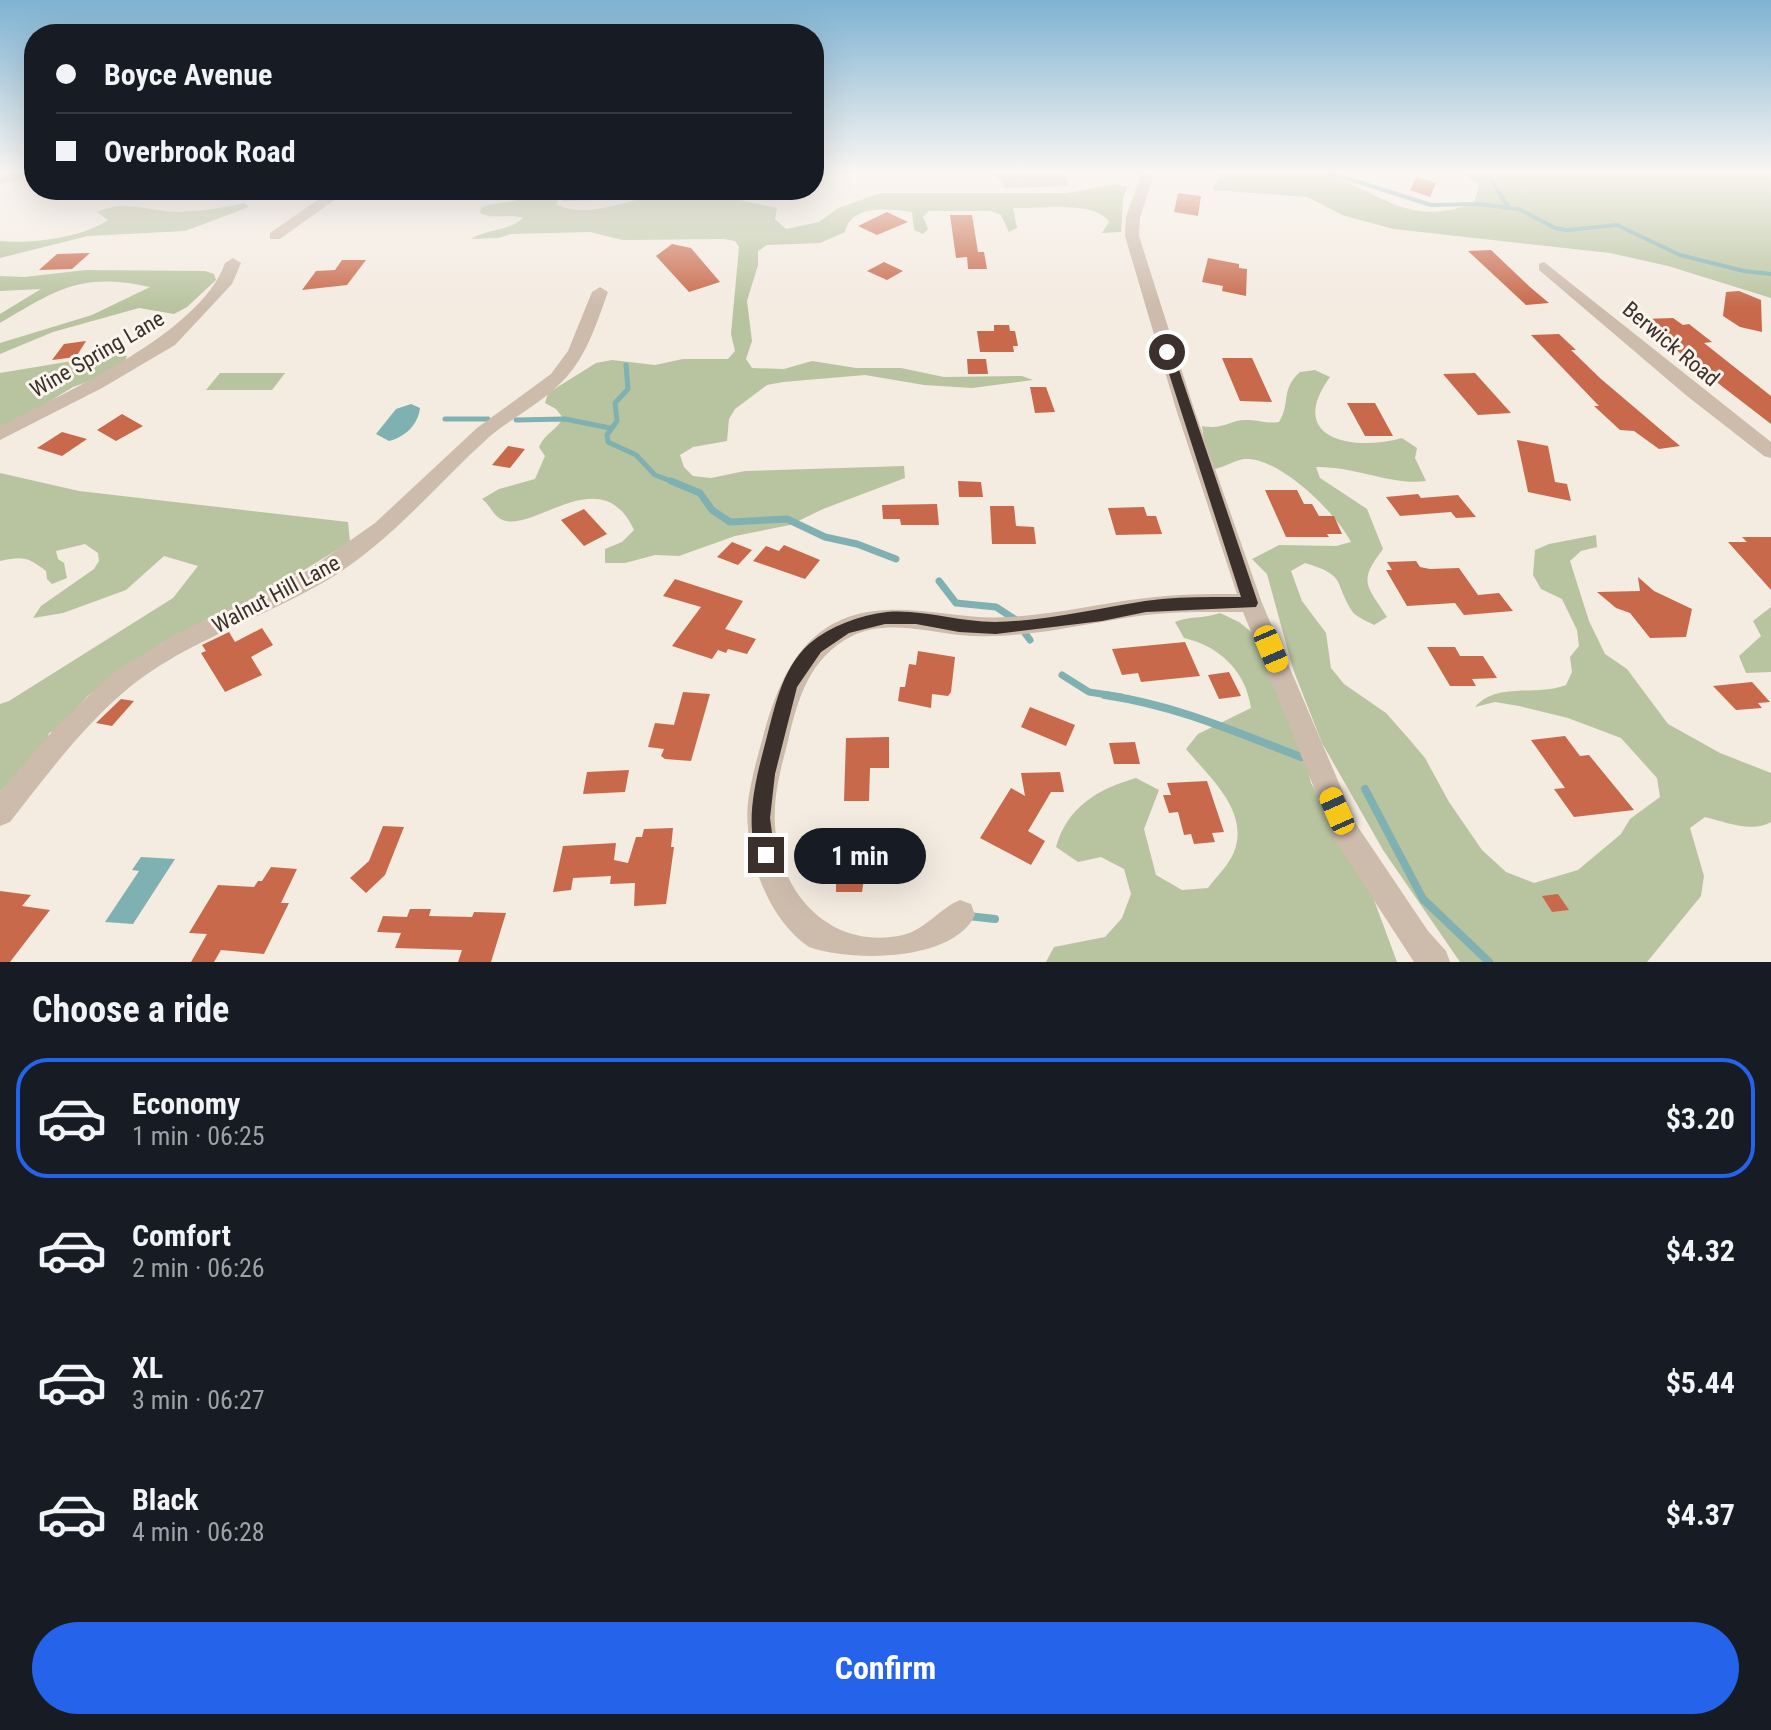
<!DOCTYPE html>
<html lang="en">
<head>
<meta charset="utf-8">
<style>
  :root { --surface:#171b24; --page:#242831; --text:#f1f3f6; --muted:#9ea1a6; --line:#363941; --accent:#2563eb }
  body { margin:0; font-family:"Roboto Condensed",sans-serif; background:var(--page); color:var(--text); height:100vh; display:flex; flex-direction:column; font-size:30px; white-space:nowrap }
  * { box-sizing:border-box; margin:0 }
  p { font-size:26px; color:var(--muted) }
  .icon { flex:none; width:44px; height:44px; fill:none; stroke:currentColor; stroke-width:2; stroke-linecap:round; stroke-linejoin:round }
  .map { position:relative; height:962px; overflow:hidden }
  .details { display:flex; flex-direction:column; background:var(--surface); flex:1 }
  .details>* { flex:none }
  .top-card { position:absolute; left:24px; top:24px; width:800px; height:176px; border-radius:32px; box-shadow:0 8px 32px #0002; display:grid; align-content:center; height:176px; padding:0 32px; background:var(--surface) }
  .end { position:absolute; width:36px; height:36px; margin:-18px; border:10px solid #3b302b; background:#fff; box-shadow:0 0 0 4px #fff }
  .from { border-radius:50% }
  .bubble { position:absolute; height:56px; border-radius:28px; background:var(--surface); box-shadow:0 8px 32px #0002; font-size:26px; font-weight:700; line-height:56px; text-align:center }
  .car { position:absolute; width:24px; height:48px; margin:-24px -12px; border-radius:10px; box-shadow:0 0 6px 2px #0007; background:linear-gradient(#f5c518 24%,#345 0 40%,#f5c518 0 76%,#345 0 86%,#f5c518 0) }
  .top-card b { display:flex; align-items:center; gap:28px; height:76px; font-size:30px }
  .top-card b+b { border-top:2px solid var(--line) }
  .top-card i { width:20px; height:20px; background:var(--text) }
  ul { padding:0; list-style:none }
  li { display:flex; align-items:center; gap:24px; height:120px; margin:0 16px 12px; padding:0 16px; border:4px solid transparent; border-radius:32px }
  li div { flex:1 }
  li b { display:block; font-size:30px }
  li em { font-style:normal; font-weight:700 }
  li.selected { border-color:var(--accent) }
  li>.icon { width:72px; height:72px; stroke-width:1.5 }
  h2 { padding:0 32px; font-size:36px; line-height:96px }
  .button { display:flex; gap:16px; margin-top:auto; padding:16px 32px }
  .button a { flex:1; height:92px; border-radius:48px; background:var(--accent); color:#fff; font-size:32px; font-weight:700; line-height:92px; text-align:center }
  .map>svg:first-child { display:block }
  .green { fill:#b8c4a0 }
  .water { fill:#7fb0b2 }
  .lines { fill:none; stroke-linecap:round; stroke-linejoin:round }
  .stream-far3 { stroke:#7fb0b2; stroke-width:4 }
  .stream-far2 { stroke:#7fb0b2; stroke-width:5 }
  .stream-far1 { stroke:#7fb0b2; stroke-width:7 }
  .stream { stroke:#7fb0b2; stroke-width:8 }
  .building { fill:#c8694b }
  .street { fill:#cdbbac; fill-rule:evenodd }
  .route { fill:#3b302b }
  .labels { text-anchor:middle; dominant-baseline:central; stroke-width:6; stroke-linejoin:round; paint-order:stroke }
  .street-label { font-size:22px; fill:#3b302b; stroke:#fbf5ee }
</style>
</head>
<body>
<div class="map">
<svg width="1771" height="962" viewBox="0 0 1771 962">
  <rect width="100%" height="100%" fill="#f4ebe1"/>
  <path class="green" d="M 994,172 L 1064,172 L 1069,186 L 1005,188 Z
    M 1220,172 C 1242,172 1306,167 1324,173 C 1383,193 1407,228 1474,203 L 1479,185 L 1461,172 L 1771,172 L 1771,298 L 1668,266 L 1610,253 L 1394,229 L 1345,216 L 1307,197 L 1213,190 Z
    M 1117,184 L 1128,187 L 1123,197 L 1121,232 L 1102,233 L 1109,222 C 1097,200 1036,209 1013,208 L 1017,228 L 1009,232 L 1001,215 L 991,211 L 929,211 L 923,217 L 928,229 L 923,234 L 914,230 L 912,212 C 889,209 851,204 845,232 L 820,243 L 767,245 L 758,251 L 758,265 L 747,301 L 752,341 L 746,359 L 752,368 L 784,369 L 812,361 L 856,368 L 901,368 L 944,377 L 1022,376 L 1033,380 L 972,388 L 924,385 L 865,375 L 783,382 L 767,385 L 735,409 L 729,419 L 727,441 L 693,447 L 680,455 L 684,467 L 693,476 L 711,478 L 745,471 L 904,466 L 905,478 L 823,509 L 790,525 L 735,536 L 679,556 L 655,555 L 625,563 L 605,563 L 605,549 L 622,542 L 634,530 C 600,456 529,539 499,518 C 493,514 489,504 482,499 L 499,489 L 535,479 L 545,456 L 539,447 C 545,433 556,431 563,418 L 556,409 L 545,403 L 548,393 L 596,363 L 612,360 L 655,365 L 683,359 L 728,359 L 735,351 L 731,334 L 739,247 L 735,241 L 724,239 L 623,240 L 590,232 L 511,234 L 498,238 L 471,239 C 487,229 510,231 523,218 C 509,213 493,220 480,213 L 481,208 C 495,201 511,204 525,197 L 527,190 L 562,190 L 556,205 C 564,207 572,210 581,210 C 596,211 645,201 653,190 L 695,190 L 777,208 L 775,219 L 786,229 L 819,222 L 838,208 L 881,193 L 1067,193 Z
    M 567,190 L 638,190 L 636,199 L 562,201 Z
    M 244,203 L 249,207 L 185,231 L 88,236 L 0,258 L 0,241 C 31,244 82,238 108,220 L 97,212 C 126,199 150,212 180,212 C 202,211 223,208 244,203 Z
    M 86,270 L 205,271 L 214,274 L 216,280 L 187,307 L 174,314 L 139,308 L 53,332 L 0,354 L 0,343 L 92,315 L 150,287 C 80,272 58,289 0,323 L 0,314 L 41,289 L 0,291 L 0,276 L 24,277 Z
    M 114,354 L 127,356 L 124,364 L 111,373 L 73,387 L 0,432 L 0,373 Z
    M 1315,370 L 1330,377 C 1285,439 1353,452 1402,438 L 1417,448 L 1415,458 L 1426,481 C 1394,486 1354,466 1316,467 L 1320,478 L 1367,509 L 1383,549 C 1358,582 1366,584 1387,617 L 1374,625 C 1367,621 1356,617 1352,611 C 1333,580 1347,576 1305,563 L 1291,571 L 1302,601 L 1326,633 L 1331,668 L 1344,684 L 1386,713 L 1409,739 L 1425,758 L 1449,802 L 1482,850 L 1506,872 L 1534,883 L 1578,870 L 1621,834 L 1630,819 L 1660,797 L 1657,778 L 1621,738 L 1568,718 L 1519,706 L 1495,702 L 1475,707 C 1498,681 1535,697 1566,685 L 1572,672 L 1570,657 L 1579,646 L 1577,630 L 1562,599 L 1541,589 L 1533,575 L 1535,550 L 1549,544 L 1596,535 L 1597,547 L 1581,551 L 1570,561 L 1589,621 L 1605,654 L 1627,669 L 1668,724 L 1720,753 L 1771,773 L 1771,822 C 1752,833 1725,822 1705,817 L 1690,828 L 1704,876 L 1701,896 L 1647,962 L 1460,962 L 1383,850 L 1322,743 L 1293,669 L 1267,574 L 1252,559 L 1279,545 L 1336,546 L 1351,542 C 1336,513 1279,456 1244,459 C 1236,460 1224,467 1215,469 L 1205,447 L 1202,426 C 1225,430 1231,419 1247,420 C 1259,420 1267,424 1279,422 C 1291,403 1280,390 1300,372 Z
    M 220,373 L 285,373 L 272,390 L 206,390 Z
    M 0,473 L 79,491 L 348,522 L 350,542 L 268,592 L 160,644 L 88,696 L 56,730 L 49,733 L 46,745 L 0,792 L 0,704 L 9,701 L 173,598 L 198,566 L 164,556 L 126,590 L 63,613 L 33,618 L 41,606 L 94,569 L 99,561 L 98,553 L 85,544 L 56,551 L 58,559 L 64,563 L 67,578 L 52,584 L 47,579 L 46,571 C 28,557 23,556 0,561 Z
    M 1771,607 L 1771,672 L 1746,673 L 1739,656 L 1761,636 L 1753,621 Z
    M 1220,613 L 1239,622 L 1255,635 L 1302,742 L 1311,783 L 1364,873 L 1397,962 L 1046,962 L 1054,947 L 1105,937 L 1122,918 L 1131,894 L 1124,869 L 1101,857 L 1078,862 L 1056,847 C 1067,807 1098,789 1136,778 L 1159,790 L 1144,829 L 1156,875 L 1182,890 L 1208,888 C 1216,877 1229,865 1234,852 C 1250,811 1209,777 1186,749 L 1198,734 L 1251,708 C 1246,671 1219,646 1184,638 L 1175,622 C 1187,616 1204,619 1220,613 Z"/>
  <path class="water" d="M 411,404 L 420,408 C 418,425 405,437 389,441 L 376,434 L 396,409 Z
    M 141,857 L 175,859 L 133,924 L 105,922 L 139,871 L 132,870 Z"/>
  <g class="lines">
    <path class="stream-far3" d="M 1327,172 L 1431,205 L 1478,204 L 1519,209 L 1555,228 L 1567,230 L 1617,225 L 1680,255 L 1744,271 L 1771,274
      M 1486,172 L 1509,208"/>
    <path class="stream-far2" d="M 626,365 L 628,389 L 615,403 L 617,421 L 607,435 L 608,442 L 636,455 L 655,475 L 676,483
      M 445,419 L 488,419
      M 516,420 L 565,419 L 610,428"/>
    <path class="stream-far1" d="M 671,481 L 700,493 L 712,510 L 730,522 L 787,519 L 825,537 L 857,544 L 896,559
      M 939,581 L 956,603 L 996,607 L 1016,620
      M 1022,629 L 1030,640
      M 1062,675 L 1089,692 L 1121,697"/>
    <path class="stream" d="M 1105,695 C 1178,706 1233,731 1301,757
      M 1365,789 L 1423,899 L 1489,962
      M 968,916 L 995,919"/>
  </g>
  <path class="building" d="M 1417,177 L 1436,183 L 1430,197 L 1410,190 Z
    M 1178,193 L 1201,196 L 1198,216 L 1174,212 Z
    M 887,212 L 908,222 L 877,235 L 858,226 Z
    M 950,215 L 972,215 L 978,252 L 984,252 L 987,269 L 968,269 L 967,257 L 956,258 Z
    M 672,244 L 691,248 L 720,282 L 689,292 L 656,256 Z
    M 1491,250 L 1530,287 L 1549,303 L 1526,305 L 1468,251 Z
    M 90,253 L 72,269 L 39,270 L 57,254 Z
    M 1208,258 L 1239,264 L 1239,268 L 1247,269 L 1246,296 L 1222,291 L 1223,286 L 1202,282 Z
    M 342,260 L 366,260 L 347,285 L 302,290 L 316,271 L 335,270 Z
    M 884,262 L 903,271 L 887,280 L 867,271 Z
    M 1739,291 L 1761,300 L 1762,332 L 1740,327 L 1723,316 L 1726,292 Z
    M 1673,318 L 1683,325 L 1689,324 L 1712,342 L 1704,343 L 1771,396 L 1771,424 L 1710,377 L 1705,377 L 1644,319 Z
    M 994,325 L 1009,325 L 1010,331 L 1015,331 L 1018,346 L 1013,346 L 1014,352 L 980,352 L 977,331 L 994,331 Z
    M 1559,334 L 1576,350 L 1571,350 L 1601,379 L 1680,446 L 1659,449 L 1634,431 L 1620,430 L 1594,406 L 1599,406 L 1531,335 Z
    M 86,341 L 76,357 L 52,360 L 64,344 Z
    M 1222,358 L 1252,358 L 1272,402 L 1240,401 Z
    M 967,359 L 986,359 L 988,374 L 968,374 Z
    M 1475,373 L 1511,413 L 1478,415 L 1443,374 Z
    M 1030,387 L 1046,387 L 1055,412 L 1035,413 Z
    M 1347,403 L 1375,403 L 1393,436 L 1365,436 Z
    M 122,414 L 143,426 L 116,441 L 97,430 Z
    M 62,432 L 87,439 L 62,456 L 37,448 Z
    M 1517,440 L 1548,446 L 1555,482 L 1567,484 L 1571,501 L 1528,492 Z
    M 508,446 L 525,449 L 510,468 L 492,465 Z
    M 958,481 L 981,482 L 983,497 L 959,497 Z
    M 1265,490 L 1297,490 L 1304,504 L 1312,504 L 1319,516 L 1334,516 L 1342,534 L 1327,534 L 1329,537 L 1286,537 Z
    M 1418,494 L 1421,498 L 1458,495 L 1476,517 L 1456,518 L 1451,512 L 1400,516 L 1386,497 Z
    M 937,504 L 939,525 L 901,525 L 900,519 L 883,519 L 882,505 Z
    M 990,506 L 1014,506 L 1016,526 L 1034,527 L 1036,544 L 992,544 Z
    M 1144,507 L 1147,516 L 1156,516 L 1162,534 L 1116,535 L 1108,508 Z
    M 584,509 L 607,534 L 584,546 L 561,520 Z
    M 1742,537 L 1771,537 L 1771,590 L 1728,542 L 1747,542 Z
    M 732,542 L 752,550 L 738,565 L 717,557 Z
    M 784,545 L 820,560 L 805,579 L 753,561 L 766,546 L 779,551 Z
    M 1416,561 L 1420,567 L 1430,569 L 1459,568 L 1478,595 L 1499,593 L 1513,611 L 1464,615 L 1455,603 L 1407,606 L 1386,570 L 1392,570 L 1387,562 Z
    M 1638,577 L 1654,591 L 1692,609 L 1686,637 L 1650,638 L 1630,613 L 1616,608 L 1597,592 L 1640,591 Z
    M 675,579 L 743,601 L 725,629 L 756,639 L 747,654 L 728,649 L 726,653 L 718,650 L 712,659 L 672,646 L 701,607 L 663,596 Z
    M 262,628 L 273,645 L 251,657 L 262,675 L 225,692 L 201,653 L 206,651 L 202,645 L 229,632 L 235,642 Z
    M 1185,642 L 1200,676 L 1141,682 L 1138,673 L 1122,675 L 1112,649 Z
    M 1427,647 L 1455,647 L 1460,656 L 1483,656 L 1497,678 L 1472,679 L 1476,686 L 1450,686 Z
    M 918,651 L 955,657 L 951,692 L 948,696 L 932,694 L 931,708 L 898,701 L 900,687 L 905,687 L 909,664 L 916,665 Z
    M 1229,672 L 1241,696 L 1219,699 L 1208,675 Z
    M 1752,682 L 1770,702 L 1758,703 L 1762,708 L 1736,710 L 1713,686 Z
    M 683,692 L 710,694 L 691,761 L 665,759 L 661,756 L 664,749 L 648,747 L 655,723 L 674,725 Z
    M 121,699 L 134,701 L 112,726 L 96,723 Z
    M 1030,707 L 1075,725 L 1066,746 L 1021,727 Z
    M 1565,736 L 1580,756 L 1589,755 L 1634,810 L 1574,817 L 1554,789 L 1565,788 L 1531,740 Z
    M 889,737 L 889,768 L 870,768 L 869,801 L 844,801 L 846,738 Z
    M 1135,742 L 1140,764 L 1114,764 L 1109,743 Z
    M 629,770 L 625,792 L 583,794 L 587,772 Z
    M 1060,772 L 1064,792 L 1051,792 L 1028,831 L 1045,841 L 1031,865 L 980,838 L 1011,788 L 1025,796 L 1021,773 Z
    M 1207,781 L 1224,832 L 1212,833 L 1215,842 L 1194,844 L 1191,834 L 1184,835 L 1178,812 L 1169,813 L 1163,795 L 1171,795 L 1167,783 Z
    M 383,826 L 404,827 L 385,875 L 366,893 L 350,878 L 369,861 Z
    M 673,828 L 671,847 L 674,847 L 666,904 L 634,906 L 635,883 L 610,884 L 611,876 L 573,878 L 571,890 L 553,892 L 563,846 L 616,843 L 614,860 L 628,863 L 636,837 L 642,837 L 644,829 Z
    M 835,831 L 887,831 L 887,846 L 900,846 L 900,862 L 881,861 L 881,866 L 866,866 L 862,892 L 836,892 L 836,878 L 833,877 Z
    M 271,867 L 297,869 L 281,903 L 289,903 L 264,954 L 221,950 L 214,962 L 191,962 L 207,934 L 189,933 L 218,885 L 254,887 L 258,881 L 262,881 Z
    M 0,891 L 31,895 L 22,906 L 50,910 L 10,962 L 0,962 Z
    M 1558,894 L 1569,910 L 1552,912 L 1542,896 Z
    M 410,909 L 431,909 L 429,916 L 472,917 L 474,912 L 506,913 L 491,962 L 458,962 L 462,950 L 395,948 L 401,933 L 377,932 L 383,916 L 407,917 Z"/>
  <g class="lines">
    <path class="street" d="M 16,172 L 34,172 L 34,176 L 0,184 L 0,176 Z
      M 1142,172 L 1155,172 L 1140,217 L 1139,236 L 1194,409 L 1262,603 L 1342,790 L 1356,824 L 1428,931 L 1446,951 L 1450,962 L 1414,962 L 1336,842 L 1243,612 C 1211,612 1178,611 1146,615 C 1084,623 1022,641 959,635 C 924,631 885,620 852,636 C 809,658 798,698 788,741 C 781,768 773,796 775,825 C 779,894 831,951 903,935 C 925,930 940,908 960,900 L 971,904 L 975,915 C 953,962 852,962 809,947 C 767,919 743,850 748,802 C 751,780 757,758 763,737 C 781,670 809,613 887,610 C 928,608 967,620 1008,617 C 1055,615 1100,603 1146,598 C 1176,594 1207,594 1237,594 L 1176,409 L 1125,236 L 1126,217 Z
      M 332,190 L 348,190 L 280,239 L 270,239 L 270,233 Z
      M 233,258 L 241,263 L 232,284 L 175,345 L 102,388 L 0,440 L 0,426 C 64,393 201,333 225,263 Z
      M 1544,262 L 1771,442 L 1771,458 L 1764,456 L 1687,396 L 1539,270 L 1539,264 Z
      M 600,287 L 608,292 C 598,319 590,346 573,369 C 551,399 516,414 488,438 C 434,487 388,545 324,582 C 261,619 189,640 131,686 C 84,724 47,775 10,822 L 0,826 L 0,792 L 57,726 L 114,672 L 176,634 L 307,571 L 375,523 L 477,428 L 551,374 L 568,351 L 592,292 Z"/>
  </g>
  <linearGradient id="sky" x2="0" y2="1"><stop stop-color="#7eb2d2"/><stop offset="0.56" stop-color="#faf6f2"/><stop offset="1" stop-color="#faf6f2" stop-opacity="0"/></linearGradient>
  <rect width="1771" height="307" fill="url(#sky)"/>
  <path class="route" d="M 1167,349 L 1173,352 L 1258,603 L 1256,607 L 1146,612 L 1102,621 L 996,634 L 959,632 L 916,624 L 885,624 L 849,633 L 821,652 L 797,687 L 775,774 L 770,818 L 775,855 L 772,861 L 766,864 L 759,861 C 744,827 755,782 764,748 C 774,712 780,670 809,644 C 830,626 860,615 887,612 C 923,609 958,622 995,622 C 1045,621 1095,609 1145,601 C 1177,596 1209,597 1241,597 L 1162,352 Z"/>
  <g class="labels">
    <g class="street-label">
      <text transform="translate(1671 344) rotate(40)">Berwick Road</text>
      <text transform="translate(97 354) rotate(-30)">Wine Spring Lane</text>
      <text transform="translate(276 594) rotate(-28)">Walnut Hill Lane</text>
    </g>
  </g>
</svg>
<i class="end from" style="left:1167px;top:352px"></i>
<i class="end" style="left:766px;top:855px"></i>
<div class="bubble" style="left:794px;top:828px;width:132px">1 min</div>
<i class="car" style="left:1271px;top:649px;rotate:157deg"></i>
<i class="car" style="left:1337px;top:811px;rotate:336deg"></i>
<div class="top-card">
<b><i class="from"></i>Boyce Avenue</b>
<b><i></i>Overbrook Road</b>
</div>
</div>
<section class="details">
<h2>Choose a ride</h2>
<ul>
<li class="selected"><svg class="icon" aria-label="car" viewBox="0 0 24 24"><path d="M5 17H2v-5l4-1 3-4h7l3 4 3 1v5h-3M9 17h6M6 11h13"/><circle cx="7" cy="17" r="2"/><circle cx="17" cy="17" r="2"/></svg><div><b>Economy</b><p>1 min · 06:25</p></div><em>$3.20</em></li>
<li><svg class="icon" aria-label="car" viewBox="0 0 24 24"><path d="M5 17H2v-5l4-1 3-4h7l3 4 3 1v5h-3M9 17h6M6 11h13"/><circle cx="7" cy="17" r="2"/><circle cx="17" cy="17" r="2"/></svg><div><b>Comfort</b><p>2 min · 06:26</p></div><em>$4.32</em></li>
<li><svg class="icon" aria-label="car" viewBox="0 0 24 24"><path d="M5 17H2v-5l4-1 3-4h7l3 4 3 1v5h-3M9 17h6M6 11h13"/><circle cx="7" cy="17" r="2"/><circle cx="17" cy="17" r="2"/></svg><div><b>XL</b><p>3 min · 06:27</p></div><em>$5.44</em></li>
<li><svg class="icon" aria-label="car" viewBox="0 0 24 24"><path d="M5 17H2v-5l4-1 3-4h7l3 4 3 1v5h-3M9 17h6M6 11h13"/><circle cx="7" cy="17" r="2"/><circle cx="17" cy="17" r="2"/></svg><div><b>Black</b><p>4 min · 06:28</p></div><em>$4.37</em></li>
</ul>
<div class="button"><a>Confirm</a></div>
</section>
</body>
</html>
